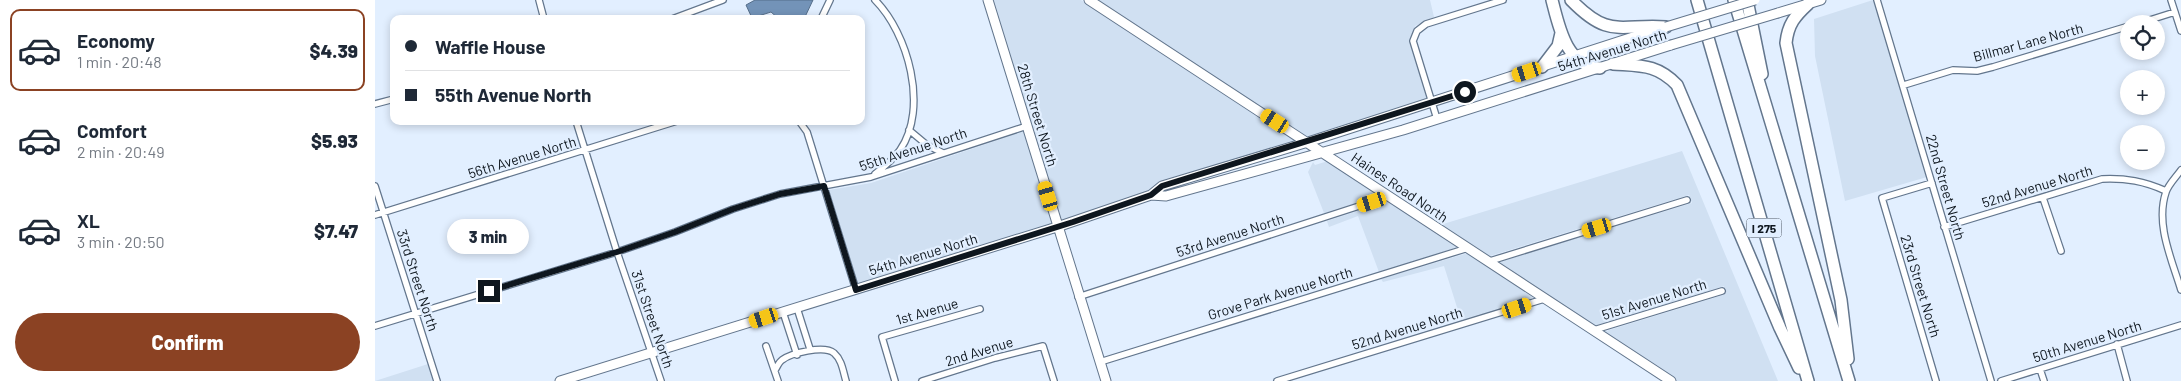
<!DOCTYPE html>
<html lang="en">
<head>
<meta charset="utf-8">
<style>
  :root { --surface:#fff; --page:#f2f2f3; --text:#1f2937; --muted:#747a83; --line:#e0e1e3; --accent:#8b4223 }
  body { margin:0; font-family:Barlow,sans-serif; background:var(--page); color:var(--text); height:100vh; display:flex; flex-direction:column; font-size:19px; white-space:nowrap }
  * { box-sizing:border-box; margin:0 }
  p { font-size:16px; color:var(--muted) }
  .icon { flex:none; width:28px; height:28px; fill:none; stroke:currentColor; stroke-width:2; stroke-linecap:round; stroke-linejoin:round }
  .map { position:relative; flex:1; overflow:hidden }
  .drawer { display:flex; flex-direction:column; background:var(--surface); width:375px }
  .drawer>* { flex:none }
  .guide { position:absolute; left:15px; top:15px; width:475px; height:110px; border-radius:10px; box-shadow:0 2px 8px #0003; display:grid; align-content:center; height:110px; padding:0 15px; background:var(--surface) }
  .tools { position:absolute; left:1745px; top:15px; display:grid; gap:10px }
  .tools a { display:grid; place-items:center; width:45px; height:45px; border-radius:50%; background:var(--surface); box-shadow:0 2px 8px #0003; font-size:25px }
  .end { position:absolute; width:22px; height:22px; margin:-11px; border:6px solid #0e161e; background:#fff; box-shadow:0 0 0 2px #fff }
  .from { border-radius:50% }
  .bubble { position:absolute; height:35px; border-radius:18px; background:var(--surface); box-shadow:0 2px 8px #0003; font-size:16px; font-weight:800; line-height:35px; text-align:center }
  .car { position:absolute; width:15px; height:30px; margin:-15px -8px; border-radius:6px; box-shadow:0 0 4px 1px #0007; background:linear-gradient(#f5c518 24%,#345 0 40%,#f5c518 0 76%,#345 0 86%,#f5c518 0) }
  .guide b { display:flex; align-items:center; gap:18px; height:48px; font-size:19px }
  .guide b+b { border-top:1px solid var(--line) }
  .guide i { width:12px; height:12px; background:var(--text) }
  ul { padding:9px 0 0; list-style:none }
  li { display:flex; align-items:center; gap:15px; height:82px; margin:0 10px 8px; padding:0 5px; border:2px solid transparent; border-radius:10px }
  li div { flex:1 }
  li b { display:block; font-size:19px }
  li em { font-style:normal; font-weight:800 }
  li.on { border-color:var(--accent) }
  li>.icon { width:45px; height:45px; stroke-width:1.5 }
  .cta { display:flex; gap:10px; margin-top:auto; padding:10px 15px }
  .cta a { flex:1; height:58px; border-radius:30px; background:var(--accent); color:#fff; font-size:20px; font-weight:800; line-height:58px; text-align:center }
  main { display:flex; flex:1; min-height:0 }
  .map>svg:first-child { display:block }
  .built { fill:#d0e0f2 }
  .water { fill:#7393b8; stroke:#556e8a }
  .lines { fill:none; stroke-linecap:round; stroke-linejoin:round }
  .street-casing { stroke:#63768d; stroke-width:8 }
  .secondary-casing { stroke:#63768d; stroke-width:11 }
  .highway-casing { stroke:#63768d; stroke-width:14 }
  .street { stroke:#fff; stroke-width:5.5 }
  .secondary { stroke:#fff; stroke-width:9 }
  .highway { stroke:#fff; stroke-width:11 }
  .secondary-bridge-casing { stroke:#63768d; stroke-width:11; stroke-linecap:butt }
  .secondary-bridge { stroke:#fff; stroke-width:9 }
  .route { stroke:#0e161e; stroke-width:6 }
  .labels { text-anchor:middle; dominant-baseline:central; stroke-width:4.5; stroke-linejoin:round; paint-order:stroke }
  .shield { fill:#e2efff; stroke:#4e5762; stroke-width:1 }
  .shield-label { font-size:12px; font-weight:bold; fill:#0e161e }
  .street-label { font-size:14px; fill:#0e161e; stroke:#e2efff }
</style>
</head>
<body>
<main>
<section class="drawer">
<ul>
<li class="on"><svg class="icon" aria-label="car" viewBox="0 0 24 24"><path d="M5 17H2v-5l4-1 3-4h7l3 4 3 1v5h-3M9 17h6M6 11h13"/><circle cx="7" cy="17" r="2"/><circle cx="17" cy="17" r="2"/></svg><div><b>Economy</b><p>1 min · 20:48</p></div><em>$4.39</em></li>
<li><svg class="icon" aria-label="car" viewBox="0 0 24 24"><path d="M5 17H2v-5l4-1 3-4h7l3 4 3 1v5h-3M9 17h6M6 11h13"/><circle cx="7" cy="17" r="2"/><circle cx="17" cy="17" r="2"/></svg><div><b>Comfort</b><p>2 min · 20:49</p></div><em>$5.93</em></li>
<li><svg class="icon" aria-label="car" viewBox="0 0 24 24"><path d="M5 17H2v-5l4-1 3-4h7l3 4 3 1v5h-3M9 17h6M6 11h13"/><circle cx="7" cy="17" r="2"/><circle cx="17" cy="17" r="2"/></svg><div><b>XL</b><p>3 min · 20:50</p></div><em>$7.47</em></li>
</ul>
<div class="cta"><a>Confirm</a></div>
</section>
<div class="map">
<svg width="1806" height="381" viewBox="0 0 1806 381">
  <rect width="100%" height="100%" fill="#e2efff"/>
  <path class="built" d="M 617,0 L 706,0 L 923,141 L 685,222 Z
    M 721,0 L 1055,0 L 1059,17 L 1040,26 L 1035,39 L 1052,100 L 933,138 Z
    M 1498,0 L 1552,177 L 1470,201 L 1440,56 L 1439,19 Z
    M 650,131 L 678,224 L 483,285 L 454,190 L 496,183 Z
    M 1307,151 L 1403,381 L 1302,381 L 1228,332 L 1351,294 L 1349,286 L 1219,326 L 1124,262 L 1317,203 L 1314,195 L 1115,256 L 1065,225 Z
    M 953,161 L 1006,195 L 949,213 L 933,172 L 938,162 L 940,165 Z
    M 1014,201 L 1048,225 L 1084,247 L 1004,272 L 983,216 L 954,227 L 952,221 Z
    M 1093,253 L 1161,297 L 1086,320 L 1069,266 L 1008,282 L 1006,279 Z
    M 53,364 L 58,381 L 0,381 Z"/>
  <path class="water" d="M 380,0 L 438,0 L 429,19 L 404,19 L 396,12 L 377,18 L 371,5 Z"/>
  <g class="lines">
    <g class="street-casing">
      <path id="street" d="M 164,0 L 169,19
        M 500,0 C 533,33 554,108 525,150 C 518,160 509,167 500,174
        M 1502,0 L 1616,381
        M 1796,0 L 1806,31
        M 297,19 L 348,0
        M 446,19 L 455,0
        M 1762,24 L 1800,12
        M 1529,85 L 1578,70 L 1602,71 L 1618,67 L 1754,26
        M 0,104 L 19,99
        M 1062,119 L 1038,41 L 1042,31 L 1051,24 L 1128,0
        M 201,121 L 242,252 L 286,381
        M 424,121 L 432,132 L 481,290
        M 534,130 L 552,145 L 568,153
        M 1806,170 C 1801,177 1793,185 1791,192 C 1780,224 1797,260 1806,290
        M 1557,183 L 1507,198 L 1561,381
        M 0,186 L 62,381
        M 1668,198 L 1686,251
        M 0,215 L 302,121
        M 1569,227 L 1727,179 C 1751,178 1769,181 1791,191
        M 1115,261 L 1312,200
        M 703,297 L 1015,196
        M 422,308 L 435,349
        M 408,312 L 422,355
        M 0,326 L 242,252 L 300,232 L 358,209 L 405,194 L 496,177 L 652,126
        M 1219,330 L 1347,291
        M 1742,344 L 1752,381
        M 391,346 L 403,381
        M 725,362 L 1093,248
        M 1665,369 L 1669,381
        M 400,370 C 402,367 404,362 407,360 C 416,353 449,345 459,353 C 467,360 468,371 471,381
        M 520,381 L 507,337 L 605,309
        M 547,381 L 620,358 L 668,346 L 679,381
        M 902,381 L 1169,299
        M 1626,381 L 1806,325"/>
    </g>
    <g class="secondary-casing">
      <path id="secondary" d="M 613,0 L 731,381
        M 714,0 L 1296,381
        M 1403,13 L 1446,0
        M 776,195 L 791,196 L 1028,130 L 1296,45
        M 185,381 L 682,227 L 776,195 L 787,186 L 933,142 L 1286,28"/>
    </g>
    <g class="highway-casing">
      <path id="highway" d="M 1177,0 C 1184,27 1191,66 1225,68
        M 1196,0 C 1234,39 1244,24 1291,27
        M 1322,0 L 1433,381
        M 1359,0 L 1474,381
        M 1372,0 L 1387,74
        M 1433,4 C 1420,16 1413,24 1411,43 L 1466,300 L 1473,359
        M 1238,64 C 1266,66 1282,64 1302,85 L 1405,328 L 1424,368
        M 1167,67 L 1183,46 L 1186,33"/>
    </g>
    <use href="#street" class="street"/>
    <use href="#secondary" class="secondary"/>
    <use href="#highway" class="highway"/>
    <g class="secondary-bridge-casing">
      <path id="secondary-bridge" d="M 1291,27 L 1380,0
        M 1296,45 L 1403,13"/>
    </g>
    <use href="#secondary-bridge" class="secondary-bridge"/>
  </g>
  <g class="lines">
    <path class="route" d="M 114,291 L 242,252 L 300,232 L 358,209 L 405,194 L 449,186 L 481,290 L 698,222 L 776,195 L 787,186 L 1090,92"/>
  </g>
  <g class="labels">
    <rect class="shield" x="1371.5" y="218.5" width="35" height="19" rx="4"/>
    <g class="shield-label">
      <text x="1389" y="228">I 275</text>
    </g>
    <g class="street-label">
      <text transform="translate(1653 42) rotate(-15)">Billmar Lane North</text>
      <text transform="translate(1237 50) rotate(-17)">54th Avenue North</text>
      <text transform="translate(663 115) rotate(73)">28th Street North</text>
      <text transform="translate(538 149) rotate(-18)">55th Avenue North</text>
      <text transform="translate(147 157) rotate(-17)">56th Avenue North</text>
      <text transform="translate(1662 186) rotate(-17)">52nd Avenue North</text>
      <text transform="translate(1025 187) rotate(34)">Haines Road North</text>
      <text transform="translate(1571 187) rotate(74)">22nd Street North</text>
      <text transform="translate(855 235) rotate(-18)">53rd Avenue North</text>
      <text transform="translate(548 254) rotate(-17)">54th Avenue North</text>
      <text transform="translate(43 280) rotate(72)">33rd Street North</text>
      <text transform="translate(1546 286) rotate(73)">23rd Street North</text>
      <text transform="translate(905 293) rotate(-17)">Grove Park Avenue North</text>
      <text transform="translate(1279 299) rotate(-17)">51st Avenue North</text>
      <text transform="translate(552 311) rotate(-16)">1st Avenue</text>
      <text transform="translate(278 319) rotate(71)">31st Street North</text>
      <text transform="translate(1032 328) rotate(-17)">52nd Avenue North</text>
      <text transform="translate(1712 341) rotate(-17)">50th Avenue North</text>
      <text transform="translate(604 351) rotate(-17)">2nd Avenue</text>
    </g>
  </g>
</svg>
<div class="tools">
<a><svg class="icon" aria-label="locate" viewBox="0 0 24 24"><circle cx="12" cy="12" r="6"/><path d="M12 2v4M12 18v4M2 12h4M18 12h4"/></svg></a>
<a>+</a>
<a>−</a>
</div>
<i class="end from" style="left:1090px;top:92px"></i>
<i class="end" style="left:114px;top:291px"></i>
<div class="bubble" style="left:72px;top:219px;width:82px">3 min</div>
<i class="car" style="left:1152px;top:72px;rotate:252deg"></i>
<i class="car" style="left:900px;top:121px;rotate:303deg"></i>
<i class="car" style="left:673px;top:196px;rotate:343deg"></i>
<i class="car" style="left:997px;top:202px;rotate:252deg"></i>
<i class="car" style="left:1222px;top:228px;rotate:253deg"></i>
<i class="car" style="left:1142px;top:308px;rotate:72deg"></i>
<i class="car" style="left:389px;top:318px;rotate:252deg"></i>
<div class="guide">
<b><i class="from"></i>Waffle House</b>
<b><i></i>55th Avenue North</b>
</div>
</div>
</main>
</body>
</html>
